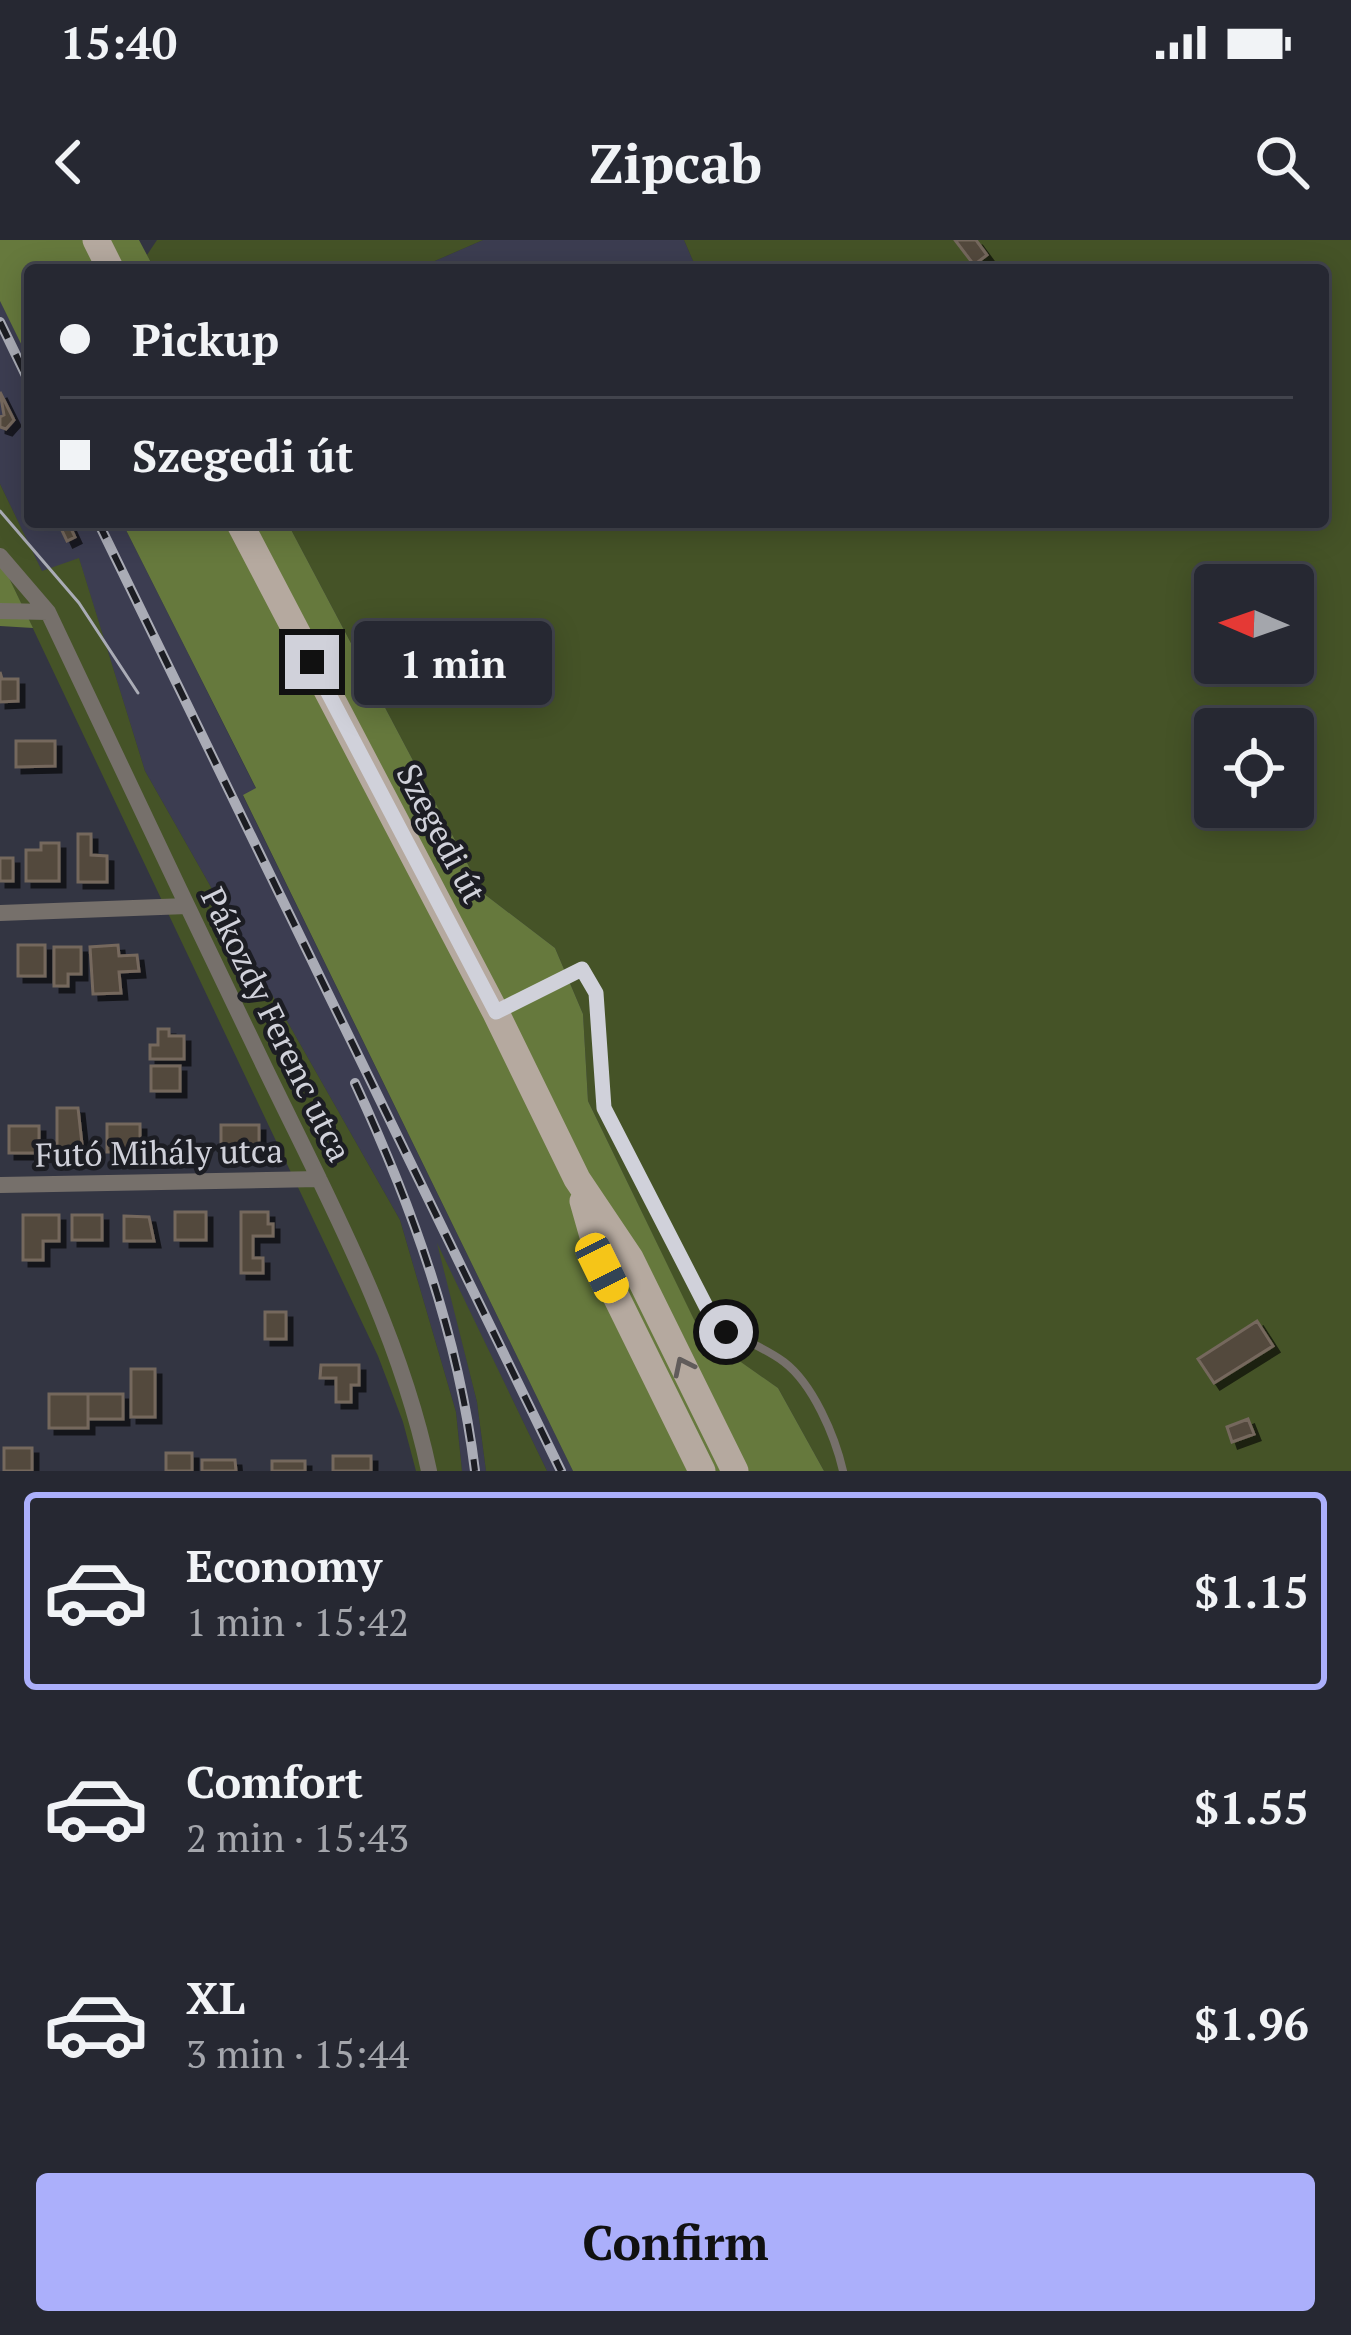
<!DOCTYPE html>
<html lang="en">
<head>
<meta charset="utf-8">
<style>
  :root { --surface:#262832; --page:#32343e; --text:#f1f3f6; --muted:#a4a6ac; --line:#42444d; --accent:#abaffb }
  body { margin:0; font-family:"PT Serif",serif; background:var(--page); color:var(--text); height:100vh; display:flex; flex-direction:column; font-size:45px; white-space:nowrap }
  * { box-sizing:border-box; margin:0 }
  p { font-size:39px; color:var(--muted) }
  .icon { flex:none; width:66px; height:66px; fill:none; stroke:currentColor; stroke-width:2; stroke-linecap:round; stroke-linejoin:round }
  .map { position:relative; height:1231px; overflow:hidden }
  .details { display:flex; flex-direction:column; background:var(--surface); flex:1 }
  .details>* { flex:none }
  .top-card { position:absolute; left:24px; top:24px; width:1305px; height:264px; border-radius:12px; box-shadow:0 6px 30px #0003,0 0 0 3px var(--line); display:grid; align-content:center; height:264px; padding:0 36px; background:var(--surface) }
  .needle { width:78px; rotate:272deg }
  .buttons { position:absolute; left:1194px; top:324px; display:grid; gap:24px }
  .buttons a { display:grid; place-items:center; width:120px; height:120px; border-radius:12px; background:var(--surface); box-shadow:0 6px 30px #0003,0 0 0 3px var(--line); font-size:60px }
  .end { position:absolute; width:54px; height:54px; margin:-27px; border:15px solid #d0d1da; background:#111; box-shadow:0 0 0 6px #111 }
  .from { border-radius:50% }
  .bubble { position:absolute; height:84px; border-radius:12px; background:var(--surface); box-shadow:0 6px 30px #0003,0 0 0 3px var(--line); font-size:39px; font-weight:700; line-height:84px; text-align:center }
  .car { position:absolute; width:36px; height:72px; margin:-36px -18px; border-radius:15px; box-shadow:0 0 9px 3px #0007; background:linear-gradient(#f5c518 24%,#345 0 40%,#f5c518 0 76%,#345 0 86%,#f5c518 0) }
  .top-card b { display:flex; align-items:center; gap:42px; height:114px; font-size:45px }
  .top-card b+b { border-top:3px solid var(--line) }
  .top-card i { width:30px; height:30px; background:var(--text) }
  ul { padding:21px 0 0; list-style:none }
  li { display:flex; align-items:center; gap:36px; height:198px; margin:0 24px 18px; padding:0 12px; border:6px solid transparent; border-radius:12px }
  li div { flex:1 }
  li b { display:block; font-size:45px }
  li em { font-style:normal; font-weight:700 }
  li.current { border-color:var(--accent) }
  li>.icon { width:108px; height:108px; stroke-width:1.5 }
  .cta { display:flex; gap:24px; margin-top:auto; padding:24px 36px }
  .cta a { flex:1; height:138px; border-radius:12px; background:var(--accent); color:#111; font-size:48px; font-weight:700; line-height:138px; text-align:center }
  .status { display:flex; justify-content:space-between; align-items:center; height:84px; padding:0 60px; background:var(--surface); direction:ltr }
  .status svg { height:33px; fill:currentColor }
  header { display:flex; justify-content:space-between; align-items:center; height:156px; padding:0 36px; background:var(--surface); font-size:54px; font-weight:700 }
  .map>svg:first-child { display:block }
  .built { fill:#3c3d51 }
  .green { fill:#455327; fill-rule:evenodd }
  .forest { fill:#66793d }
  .building { fill:#53483d; stroke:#75685d; stroke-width:3; filter:url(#shadow) }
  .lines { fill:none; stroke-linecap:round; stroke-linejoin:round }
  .lane { stroke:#76706b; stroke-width:8 }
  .street { stroke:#76706b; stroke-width:16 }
  .primary { stroke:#b5a99f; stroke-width:27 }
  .tram { stroke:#aaacb6; stroke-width:3 }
  .rail-casing { stroke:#aaacb6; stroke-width:10 }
  .rail { stroke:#1c1d23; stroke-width:6; stroke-dasharray:18; stroke-linecap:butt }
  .oneway { stroke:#615c5b }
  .route { stroke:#d0d1da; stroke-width:15 }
  .labels { text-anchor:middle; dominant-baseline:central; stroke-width:9; stroke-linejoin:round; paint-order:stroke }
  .street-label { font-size:33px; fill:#d0d1da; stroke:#1c1d23 }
</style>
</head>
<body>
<div class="status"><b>15:40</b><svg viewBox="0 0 49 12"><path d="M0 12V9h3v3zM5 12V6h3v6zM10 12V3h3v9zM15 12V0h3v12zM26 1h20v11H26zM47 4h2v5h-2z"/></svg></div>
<header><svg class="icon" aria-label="back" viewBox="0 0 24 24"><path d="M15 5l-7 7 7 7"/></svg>Zipcab<svg class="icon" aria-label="search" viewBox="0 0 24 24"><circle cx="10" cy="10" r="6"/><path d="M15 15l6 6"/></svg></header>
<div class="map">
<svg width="1351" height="1231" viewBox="0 0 1351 1231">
  <defs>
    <filter id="shadow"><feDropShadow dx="6" dy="6" stdDeviation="0" flood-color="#0009"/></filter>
  </defs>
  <rect width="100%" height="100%" fill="#333542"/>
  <path class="built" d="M 483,0 L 684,0 L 697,30 L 414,30 Z
    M 0,61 L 30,120 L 30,282 L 122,282 L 256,549 L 243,556 L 573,1231 L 547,1231 L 440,1011 L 477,1162 L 486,1231 L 462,1231 L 456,1172 L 400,980 L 145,531 L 79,319 L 42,332 L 0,244 Z"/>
  <path class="green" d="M 157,0 L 483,0 L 414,30 L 155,30 L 147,15 Z
    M 684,0 L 1351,0 L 1351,1231 L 824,1231 L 778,1148 L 701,1095 L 588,861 L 583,774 L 555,708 L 483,653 L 287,282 L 1323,282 L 1323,30 L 697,30 ZM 1215,345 L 1293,345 L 1293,423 L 1215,423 ZM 1215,489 L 1293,489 L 1293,567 L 1215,567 Z
    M 0,244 L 42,331 L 79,318 L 145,531 L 400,980 L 456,1172 L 462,1231 L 416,1231 L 403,1182 L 378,1116 L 0,319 Z
    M 437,1003 L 547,1231 L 486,1231 L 477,1162 Z"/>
  <path class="forest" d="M 0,0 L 139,0 L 155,30 L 30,30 L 29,120 L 0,61 Z
    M 122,282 L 287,282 L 483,653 L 555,708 L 583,774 L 588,861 L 701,1094 L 778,1148 L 824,1231 L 573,1231 L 243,555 L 256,548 Z
    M 0,319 L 33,388 L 0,386 Z"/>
  <path class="building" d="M 955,0 L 976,0 L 987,15 L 974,25 Z
    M 0,152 L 14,180 L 6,189 L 0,187 L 0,177 L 4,175 Z
    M 58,282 L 68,282 L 75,297 L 67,301 Z
    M 0,432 L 2,439 L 18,439 L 18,461 L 0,462 Z
    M 16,501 L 55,501 L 55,526 L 16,527 Z
    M 78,594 L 91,594 L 91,615 L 107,616 L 107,642 L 78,642 Z
    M 41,603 L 59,603 L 59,641 L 26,641 L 26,610 L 41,610 Z
    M 0,618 L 13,618 L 13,641 L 0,641 Z
    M 18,705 L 45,705 L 45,736 L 18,736 Z
    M 118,705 L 119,716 L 137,715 L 139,731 L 119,732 L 121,753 L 93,754 L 90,707 Z
    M 54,707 L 81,707 L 81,734 L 68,734 L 68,746 L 54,746 Z
    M 158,789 L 169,789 L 169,796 L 184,796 L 184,819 L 150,819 L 150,805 L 158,805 Z
    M 151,826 L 180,826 L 180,851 L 151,851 Z
    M 57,868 L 78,868 L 82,904 L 78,904 L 78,911 L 57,911 Z
    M 107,884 L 140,884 L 140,902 L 134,902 L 134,912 L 107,912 Z
    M 221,885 L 259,885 L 259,910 L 221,910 Z
    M 9,886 L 39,886 L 39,913 L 9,913 Z
    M 175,972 L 206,972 L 206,1000 L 175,1000 Z
    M 241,972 L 268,972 L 268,984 L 273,984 L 273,996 L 253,996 L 253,1018 L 263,1018 L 263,1033 L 241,1033 Z
    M 23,975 L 59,975 L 59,1001 L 43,1001 L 43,1020 L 23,1020 Z
    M 72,975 L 102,975 L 102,1000 L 72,1000 Z
    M 124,976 L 149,977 L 154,1001 L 124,1001 Z
    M 265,1072 L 286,1072 L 286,1099 L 265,1099 Z
    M 1257,1081 L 1273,1106 L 1214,1143 L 1198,1119 Z
    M 321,1125 L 359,1125 L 359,1145 L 351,1145 L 351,1162 L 336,1162 L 336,1138 L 320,1138 Z
    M 131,1129 L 155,1129 L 155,1177 L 131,1177 Z
    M 49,1154 L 88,1154 L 88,1188 L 49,1188 Z
    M 88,1154 L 123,1154 L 123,1179 L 88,1179 Z
    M 1248,1179 L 1254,1194 L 1232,1202 L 1227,1187 Z
    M 4,1208 L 32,1208 L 32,1231 L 4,1231 Z
    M 166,1213 L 192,1213 L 192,1231 L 166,1231 Z
    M 333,1216 L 371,1216 L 371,1231 L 333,1231 Z
    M 202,1220 L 235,1220 L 236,1231 L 202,1231 Z
    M 272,1221 L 305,1221 L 305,1231 L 272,1231 Z"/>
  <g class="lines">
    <path class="lane" d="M 500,770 L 582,729 L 596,753 L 604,868 L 711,1076 C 732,1098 760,1104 784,1122 C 813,1144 835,1196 843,1231"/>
    <path class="street" d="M 0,316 L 48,372 C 120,524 191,675 264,826 C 327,957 399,1088 429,1231
      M 0,371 L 48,372
      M 0,673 L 187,666
      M 0,945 L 319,939"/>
    <path class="primary" d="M 96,0 L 111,30
      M 239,282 L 496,773 L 577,939 L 630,1018 L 735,1231
      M 583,961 L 602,1028 L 702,1231"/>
    <path class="tram" d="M 0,271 L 79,363 L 138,453"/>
    <g class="rail-casing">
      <path id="rail" d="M 0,82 L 30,144
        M 98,282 L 561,1231
        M 355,843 C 413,968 458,1094 475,1231"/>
    </g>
    <use href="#rail" class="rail"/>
  </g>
  <defs><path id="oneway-chevron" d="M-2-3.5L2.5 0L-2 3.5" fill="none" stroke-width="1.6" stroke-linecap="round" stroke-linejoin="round" transform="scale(3)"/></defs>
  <use class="oneway" href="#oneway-chevron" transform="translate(683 1126) rotate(-116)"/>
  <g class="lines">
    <path class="route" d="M 312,422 L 496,772 L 582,729 L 596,753 L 604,868 L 711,1076 L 726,1092"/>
  </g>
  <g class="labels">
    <g class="street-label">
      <text transform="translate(442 593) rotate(62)">Szegedi út</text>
      <text transform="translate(277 784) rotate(64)">Pákozdy Ferenc utca</text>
      <text transform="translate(159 912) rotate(-1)">Futó Mihály utca</text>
    </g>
  </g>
</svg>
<div class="buttons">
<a><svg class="needle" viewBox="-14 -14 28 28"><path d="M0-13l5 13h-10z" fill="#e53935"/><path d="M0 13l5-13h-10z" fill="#a4a6ac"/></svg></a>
<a><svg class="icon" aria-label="locate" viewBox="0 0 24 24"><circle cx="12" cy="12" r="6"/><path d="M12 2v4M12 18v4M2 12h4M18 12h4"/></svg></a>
</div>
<i class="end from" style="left:726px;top:1092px"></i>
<i class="end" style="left:312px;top:422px"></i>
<div class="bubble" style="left:354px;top:381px;width:198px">1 min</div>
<i class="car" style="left:602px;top:1028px;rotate:154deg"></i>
<div class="top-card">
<b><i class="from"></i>Pickup</b>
<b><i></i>Szegedi út</b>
</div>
</div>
<section class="details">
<ul>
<li class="current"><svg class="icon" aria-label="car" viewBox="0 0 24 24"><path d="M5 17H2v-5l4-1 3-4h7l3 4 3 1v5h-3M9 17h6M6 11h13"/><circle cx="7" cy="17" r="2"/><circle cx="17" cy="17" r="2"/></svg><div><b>Economy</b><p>1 min · 15:42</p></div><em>$1.15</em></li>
<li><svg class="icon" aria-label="car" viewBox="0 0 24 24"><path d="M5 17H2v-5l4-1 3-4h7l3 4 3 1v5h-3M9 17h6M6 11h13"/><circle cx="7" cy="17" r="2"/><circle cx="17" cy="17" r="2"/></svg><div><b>Comfort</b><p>2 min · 15:43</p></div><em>$1.55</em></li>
<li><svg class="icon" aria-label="car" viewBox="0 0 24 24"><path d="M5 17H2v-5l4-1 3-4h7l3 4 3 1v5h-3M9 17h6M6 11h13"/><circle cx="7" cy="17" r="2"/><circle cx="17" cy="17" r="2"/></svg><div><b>XL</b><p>3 min · 15:44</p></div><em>$1.96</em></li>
</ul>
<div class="cta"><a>Confirm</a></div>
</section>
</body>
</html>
